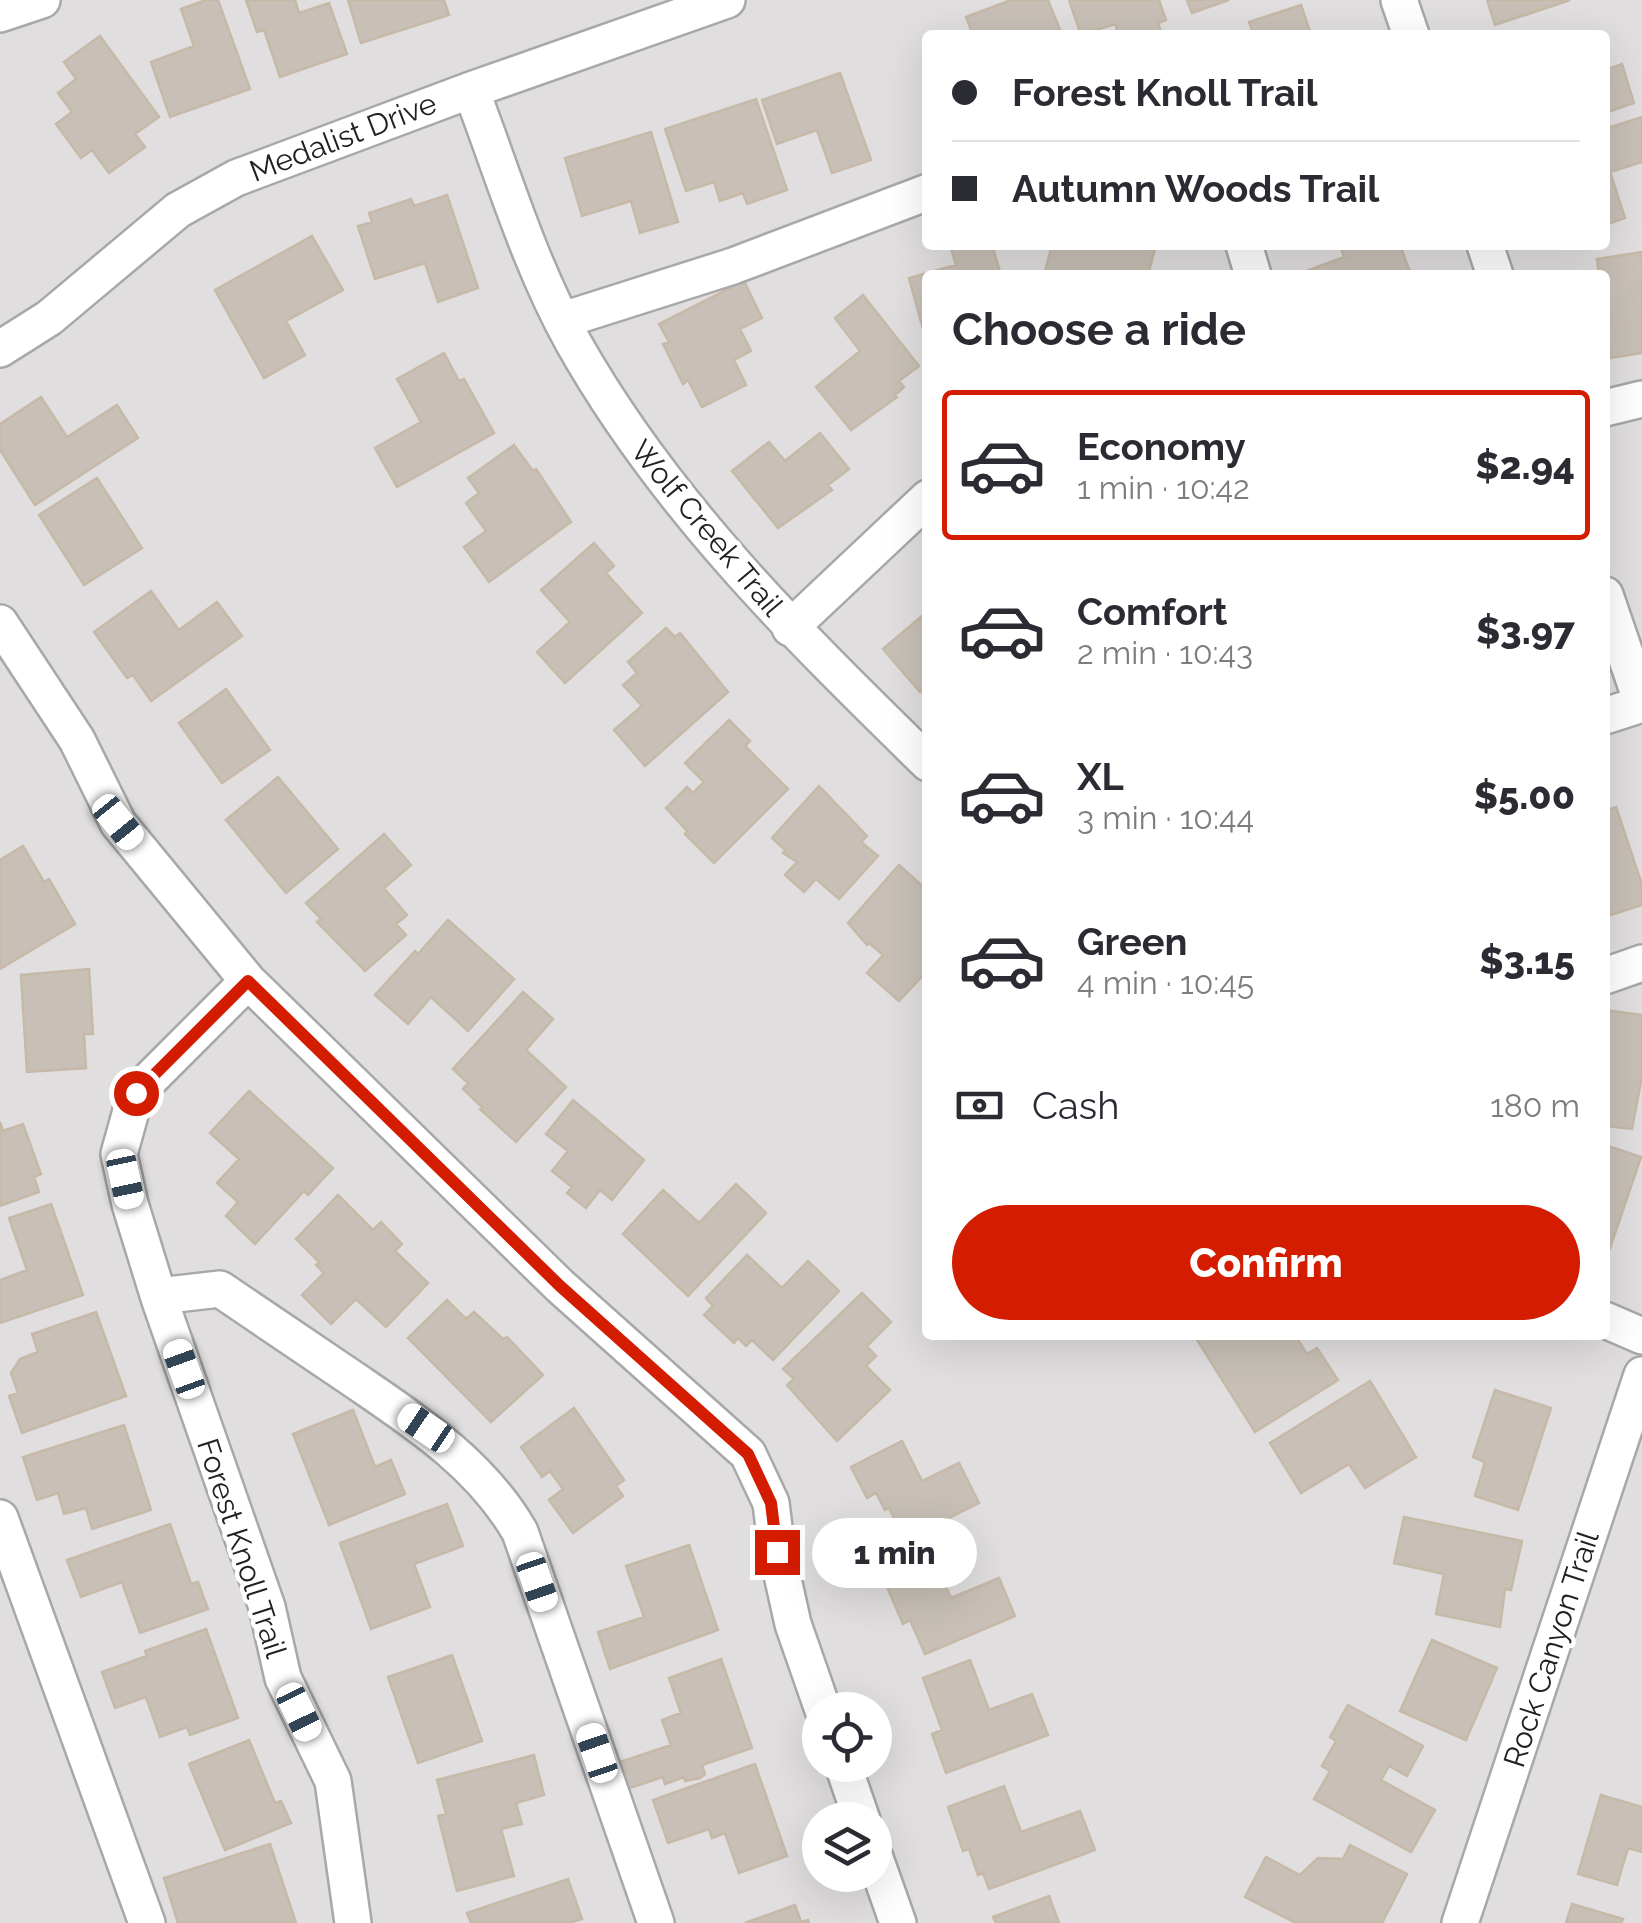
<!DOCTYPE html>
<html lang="en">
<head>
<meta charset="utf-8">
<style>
  :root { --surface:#fff; --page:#f7f7f7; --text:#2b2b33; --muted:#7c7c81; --line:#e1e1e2; --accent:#d31c00 }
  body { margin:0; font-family:Raleway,sans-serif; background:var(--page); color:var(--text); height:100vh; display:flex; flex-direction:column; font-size:38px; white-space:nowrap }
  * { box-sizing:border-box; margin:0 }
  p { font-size:32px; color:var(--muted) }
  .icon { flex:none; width:55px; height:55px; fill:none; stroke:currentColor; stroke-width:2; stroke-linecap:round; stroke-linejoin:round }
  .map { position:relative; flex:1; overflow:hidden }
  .panel { position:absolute; left:922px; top:270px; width:688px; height:1070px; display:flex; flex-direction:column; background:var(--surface); border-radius:10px; box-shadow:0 10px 40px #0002 }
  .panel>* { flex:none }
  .top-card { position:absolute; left:922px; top:30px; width:688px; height:220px; border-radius:10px; box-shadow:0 10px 40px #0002; display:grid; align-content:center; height:220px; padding:0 30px; background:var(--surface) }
  .controls { position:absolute; left:802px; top:1692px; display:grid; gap:20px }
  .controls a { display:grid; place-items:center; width:90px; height:90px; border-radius:50%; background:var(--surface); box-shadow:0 10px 40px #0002; font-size:50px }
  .end { position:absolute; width:45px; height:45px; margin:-22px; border:12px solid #d31c00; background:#fff; box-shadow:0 0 0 5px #fff }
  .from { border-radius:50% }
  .bubble { position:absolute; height:70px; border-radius:35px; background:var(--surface); box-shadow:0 10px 40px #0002; font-size:32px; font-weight:800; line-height:70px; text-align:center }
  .car { position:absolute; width:30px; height:60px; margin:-30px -15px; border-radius:12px; box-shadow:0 0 8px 2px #0007; background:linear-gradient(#fff 24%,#345 0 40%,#fff 0 76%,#345 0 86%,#fff 0) }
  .top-card b { display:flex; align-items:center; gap:35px; height:95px; font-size:38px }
  .top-card b+b { border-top:2px solid var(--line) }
  .top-card i { width:25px; height:25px; background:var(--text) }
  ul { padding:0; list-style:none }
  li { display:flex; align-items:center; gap:30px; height:150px; margin:0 20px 15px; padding:0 10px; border:5px solid transparent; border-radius:10px }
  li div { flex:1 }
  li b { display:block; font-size:38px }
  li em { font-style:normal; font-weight:800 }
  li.current { border-color:var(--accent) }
  li>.icon { width:90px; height:90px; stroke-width:1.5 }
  h2 { padding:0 30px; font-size:45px; line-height:120px }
  .pay { display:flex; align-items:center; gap:25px; height:110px; padding:0 30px; font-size:38px }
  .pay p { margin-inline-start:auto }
  .primary-button { display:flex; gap:20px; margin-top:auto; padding:20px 30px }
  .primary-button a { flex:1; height:115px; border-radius:60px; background:var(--accent); color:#fff; font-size:40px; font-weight:800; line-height:115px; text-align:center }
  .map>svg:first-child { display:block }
  .residential { fill:#e0dede; fill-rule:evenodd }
  .building { fill:#c8c0b6; stroke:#c6b9a8; stroke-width:2.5 }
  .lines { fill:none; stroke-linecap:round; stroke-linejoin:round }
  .minor-casing { stroke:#a8a8a8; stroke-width:40 }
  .minor { stroke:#fff; stroke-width:35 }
  .route { stroke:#d31c00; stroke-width:12 }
  .labels { text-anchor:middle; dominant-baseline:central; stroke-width:9; stroke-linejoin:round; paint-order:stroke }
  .street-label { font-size:30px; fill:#212121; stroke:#fff }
</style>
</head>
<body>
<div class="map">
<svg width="1642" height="1923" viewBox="0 0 1642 1923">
  <rect width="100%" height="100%" fill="#f2f0e7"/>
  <path class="residential" d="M 0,0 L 1642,0 L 1642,1923 L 0,1923 ZM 928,35 L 1605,35 L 1605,245 L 928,245 ZM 928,275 L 1605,275 L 1605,1335 L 928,1335 ZM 820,1710 L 875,1710 L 875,1765 L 820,1765 ZM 820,1820 L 875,1820 L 875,1875 L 820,1875 Z"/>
  <path class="building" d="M 206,0 L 218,0 L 250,89 L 170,117 L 151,62 L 194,46 L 181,9 Z
    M 246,0 L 295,0 L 299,13 L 329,3 L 347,54 L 280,77 L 264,30 L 257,32 Z
    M 348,0 L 444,0 L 449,15 L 361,43 Z
    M 1011,0 L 1048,0 L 1062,35 L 973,35 L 966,17 Z
    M 1069,0 L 1159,0 L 1166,20 L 1158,23 L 1162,35 L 1119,35 L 1115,24 L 1081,35 Z
    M 1187,0 L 1229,0 L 1192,13 Z
    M 1487,0 L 1570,0 L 1495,25 Z
    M 1301,5 L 1311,35 L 1254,35 L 1249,22 Z
    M 100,36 L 159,117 L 135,134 L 145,147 L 109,173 L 92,150 L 81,158 L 56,124 L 72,112 L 58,93 L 76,79 L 64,62 Z
    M 1622,64 L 1634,103 L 1605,113 L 1605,70 Z
    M 840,73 L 871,160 L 832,173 L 817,130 L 777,144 L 762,100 Z
    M 756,99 L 787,190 L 747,204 L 743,193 L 720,201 L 714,182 L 686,191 L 665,129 Z
    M 1642,117 L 1642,162 L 1610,172 L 1625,218 L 1605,225 L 1605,129 Z
    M 651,132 L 678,222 L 640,233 L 631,201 L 582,216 L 565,158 Z
    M 447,195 L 478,288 L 438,302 L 425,263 L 375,279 L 358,226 L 372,222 L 369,213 L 411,199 L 414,206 Z
    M 312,236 L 343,290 L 286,321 L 305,355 L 264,378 L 215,290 Z
    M 950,245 L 992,245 L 1001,275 L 928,275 L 926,340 L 909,278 L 956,265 Z
    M 1052,245 L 1156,245 L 1148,275 L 1132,272 L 1131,275 L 1044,275 Z
    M 1340,245 L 1400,245 L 1411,275 L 1296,275 L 1344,257 Z
    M 1642,252 L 1642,353 L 1610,358 L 1608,339 L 1605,339 L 1605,275 L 1599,275 L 1597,259 Z
    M 744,281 L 762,318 L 740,329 L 751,351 L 734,360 L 746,385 L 702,407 L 688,380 L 683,384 L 663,344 L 669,342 L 659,324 Z
    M 863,295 L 919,366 L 899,381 L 904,387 L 895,395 L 897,397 L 851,430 L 816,387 L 860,351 L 835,318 Z
    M 444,353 L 459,381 L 464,379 L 494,433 L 397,487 L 375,448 L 421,422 L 397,379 Z
    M 41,397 L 67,437 L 117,405 L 138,438 L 35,505 L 0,450 L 0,424 Z
    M 820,433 L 849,469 L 828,485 L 832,490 L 778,528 L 732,471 L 769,442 L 785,461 Z
    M 514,445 L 533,471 L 536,469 L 571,522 L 489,582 L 464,547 L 486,531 L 466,503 L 479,493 L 468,478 Z
    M 97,478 L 142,548 L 84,585 L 39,515 Z
    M 594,543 L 614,566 L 606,573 L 642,613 L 565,683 L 537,652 L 570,622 L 541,590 Z
    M 151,591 L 179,630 L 217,602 L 242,636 L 151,701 L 133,675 L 127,678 L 94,632 Z
    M 928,611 L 928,686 L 920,692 L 883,649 Z
    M 666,628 L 675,637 L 680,633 L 728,692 L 645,766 L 614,730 L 642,706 L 623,685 L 637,673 L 628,662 Z
    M 226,689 L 270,750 L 222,783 L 179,723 Z
    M 729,720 L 750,741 L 745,746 L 788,789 L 714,863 L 685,834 L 687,831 L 666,808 L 687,787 L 693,793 L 704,782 L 685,763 Z
    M 278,777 L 338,849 L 286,893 L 226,820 Z
    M 819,786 L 867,836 L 861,842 L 878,856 L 839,899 L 816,879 L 804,892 L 785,875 L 797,862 L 783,853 L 785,850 L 772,838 Z
    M 1616,807 L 1642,885 L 1642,905 L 1611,915 L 1605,898 L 1605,811 Z
    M 384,834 L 411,865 L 384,888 L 407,915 L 396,924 L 406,935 L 365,971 L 317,922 L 321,919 L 306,903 Z
    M 23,846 L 44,882 L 49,879 L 75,924 L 0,969 L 0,860 Z
    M 899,865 L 928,891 L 928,970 L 899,1001 L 867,973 L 883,955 L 869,943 L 867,945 L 848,923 Z
    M 448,920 L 514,979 L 468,1031 L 431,997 L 408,1024 L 375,995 L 415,951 L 418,954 Z
    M 89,969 L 93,1034 L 84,1034 L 86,1068 L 27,1072 L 21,975 Z
    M 523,992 L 553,1019 L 526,1050 L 566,1087 L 516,1142 L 480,1109 L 482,1107 L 463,1089 L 468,1083 L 453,1069 Z
    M 1605,1010 L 1642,1015 L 1642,1076 L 1632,1129 L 1605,1126 Z
    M 249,1091 L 333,1168 L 308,1195 L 304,1191 L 255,1244 L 226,1216 L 238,1202 L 217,1183 L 239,1159 L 210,1133 Z
    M 573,1100 L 644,1160 L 612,1200 L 600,1190 L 586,1208 L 567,1193 L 572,1187 L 552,1171 L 568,1151 L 546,1134 Z
    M 0,1122 L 3,1131 L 23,1124 L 41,1174 L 34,1177 L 39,1192 L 0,1206 Z
    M 1605,1145 L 1641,1157 L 1610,1248 L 1605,1246 Z
    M 736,1184 L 766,1213 L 688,1296 L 623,1234 L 663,1190 L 699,1223 Z
    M 338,1195 L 373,1230 L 381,1222 L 402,1244 L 395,1251 L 428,1283 L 386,1327 L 356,1299 L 331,1324 L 302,1295 L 324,1273 L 316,1265 L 319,1262 L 296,1239 Z
    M 51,1204 L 83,1295 L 0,1323 L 0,1280 L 27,1270 L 9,1218 Z
    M 747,1255 L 782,1288 L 808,1261 L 839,1291 L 773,1360 L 752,1340 L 746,1346 L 738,1338 L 734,1343 L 704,1315 L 713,1306 L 706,1298 Z
    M 862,1293 L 891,1322 L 867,1346 L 876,1356 L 866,1366 L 890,1390 L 837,1441 L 787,1385 L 794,1379 L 783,1369 Z
    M 447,1300 L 466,1319 L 474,1312 L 503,1339 L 507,1337 L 543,1375 L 491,1422 L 408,1338 Z
    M 96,1312 L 126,1396 L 22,1433 L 9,1396 L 18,1393 L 11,1373 L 20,1359 L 38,1352 L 32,1334 Z
    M 1194,1335 L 1295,1335 L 1307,1354 L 1317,1348 L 1338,1380 L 1255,1432 Z
    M 1370,1381 L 1416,1457 L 1365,1488 L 1349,1464 L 1301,1493 L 1270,1443 Z
    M 1495,1390 L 1551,1408 L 1518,1510 L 1475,1496 L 1485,1462 L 1473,1457 Z
    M 574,1408 L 624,1480 L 616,1486 L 623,1496 L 573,1533 L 549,1500 L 563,1489 L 550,1471 L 542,1477 L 521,1447 Z
    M 353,1410 L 375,1467 L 391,1460 L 405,1494 L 329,1525 L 293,1434 Z
    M 124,1425 L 151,1510 L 92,1529 L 86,1508 L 64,1514 L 58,1493 L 37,1500 L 23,1457 Z
    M 902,1441 L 922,1481 L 959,1463 L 979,1503 L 905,1540 L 889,1508 L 885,1510 L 876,1493 L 867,1498 L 851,1467 Z
    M 447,1504 L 463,1546 L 414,1564 L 430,1607 L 371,1629 L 340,1543 Z
    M 1404,1517 L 1522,1541 L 1511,1590 L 1505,1589 L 1500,1627 L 1436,1614 L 1444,1574 L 1394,1563 Z
    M 170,1524 L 191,1584 L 198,1582 L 208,1609 L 140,1633 L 122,1582 L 81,1597 L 67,1560 Z
    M 689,1545 L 718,1630 L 610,1669 L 598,1632 L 644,1617 L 626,1566 Z
    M 931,1552 L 951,1598 L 999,1578 L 1015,1616 L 925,1654 L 910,1620 L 903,1624 L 881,1573 Z
    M 206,1629 L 238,1718 L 190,1735 L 187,1727 L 160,1737 L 146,1697 L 115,1708 L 102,1672 L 147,1656 L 145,1651 Z
    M 1432,1640 L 1497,1668 L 1466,1740 L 1400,1711 Z
    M 452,1655 L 482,1741 L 418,1763 L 388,1677 Z
    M 721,1659 L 752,1748 L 702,1765 L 705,1774 L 700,1778 L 685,1781 L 684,1777 L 665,1784 L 663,1777 L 627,1789 L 617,1763 L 671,1745 L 662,1720 L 681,1713 L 669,1678 Z
    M 970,1660 L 989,1710 L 1032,1694 L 1048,1735 L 946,1773 L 932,1734 L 942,1730 L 923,1678 Z
    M 1348,1705 L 1423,1746 L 1407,1776 L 1389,1766 L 1381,1780 L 1435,1810 L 1411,1852 L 1314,1799 L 1330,1771 L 1322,1766 L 1336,1741 L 1330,1737 Z
    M 249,1740 L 275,1803 L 281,1801 L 291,1823 L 225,1850 L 189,1764 Z
    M 534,1755 L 544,1795 L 516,1803 L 522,1824 L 501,1829 L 514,1876 L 457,1891 L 438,1816 L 446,1814 L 437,1780 Z
    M 755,1764 L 787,1856 L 739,1873 L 725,1833 L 712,1838 L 709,1829 L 668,1843 L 653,1800 Z
    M 1004,1786 L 1021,1832 L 1080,1811 L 1095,1850 L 989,1889 L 983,1873 L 978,1875 L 969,1849 L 963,1851 L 948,1807 Z
    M 1601,1795 L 1642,1807 L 1642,1852 L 1628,1848 L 1617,1885 L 1578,1874 Z
    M 270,1844 L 296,1923 L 178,1923 L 164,1878 Z
    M 1350,1845 L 1407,1874 L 1382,1923 L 1296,1923 L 1245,1897 L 1266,1857 L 1300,1875 L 1318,1858 L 1343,1859 Z
    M 568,1879 L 582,1919 L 569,1923 L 471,1923 L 467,1913 Z
    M 1049,1896 L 1059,1923 L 996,1923 L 993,1917 Z
    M 1572,1904 L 1623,1919 L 1621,1923 L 1566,1923 Z
    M 795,1905 L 801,1922 L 808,1920 L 809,1923 L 745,1923 Z"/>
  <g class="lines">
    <g class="minor-casing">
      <path id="minor" d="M 1399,0 L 1411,35
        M 0,14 L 42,0
        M 471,90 C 503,174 529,263 573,342 C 664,504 796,634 928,763
        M 1244,245 L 1253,275
        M 1485,245 L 1495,275
        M 563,320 L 733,266 L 928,192
        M 0,349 L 49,318 L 178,210 L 236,178 L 471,90 L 727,0
        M 1605,408 L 1642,399
        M 1605,595 L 1642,703
        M 0,623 L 77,740 L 118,823 L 248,981 L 560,1286 L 748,1454 L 771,1503 L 777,1552 L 793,1624 L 823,1710
        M 790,628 L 928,498
        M 1605,716 L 1642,704
        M 1605,976 L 1642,963
        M 248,981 L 136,1093 L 119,1154 L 130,1204 L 160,1301 L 267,1607 L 283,1678 L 333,1781 L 353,1923
        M 159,1296 L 220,1289 C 264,1319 308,1349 353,1379 C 416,1422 481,1464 520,1532 L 656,1923
        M 1605,1320 L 1642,1336
        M 0,1518 L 147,1923
        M 843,1765 L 862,1820
        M 875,1858 L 898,1923
        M 1460,1923 L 1642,1375"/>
    </g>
    <use href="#minor" class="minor"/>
  </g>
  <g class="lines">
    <path class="route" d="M 136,1093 L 248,981 L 560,1286 L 748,1454 L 771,1503 L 777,1552"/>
  </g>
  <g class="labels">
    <g class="street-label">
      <text transform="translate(343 137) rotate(-21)">Medalist Drive</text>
      <text transform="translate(707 528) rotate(50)">Wolf Creek Trail</text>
      <text transform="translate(242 1548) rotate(72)">Forest Knoll Trail</text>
      <text transform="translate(1551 1649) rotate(-72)">Rock Canyon Trail</text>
    </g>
  </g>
</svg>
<div class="controls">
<a><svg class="icon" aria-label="locate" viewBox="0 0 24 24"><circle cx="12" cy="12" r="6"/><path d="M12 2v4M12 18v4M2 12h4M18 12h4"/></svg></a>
<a><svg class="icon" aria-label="layers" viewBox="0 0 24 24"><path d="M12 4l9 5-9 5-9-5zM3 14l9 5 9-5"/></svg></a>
</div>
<i class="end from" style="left:136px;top:1093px"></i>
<i class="end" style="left:777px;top:1552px"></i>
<div class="bubble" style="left:812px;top:1518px;width:165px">1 min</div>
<i class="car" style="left:118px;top:822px;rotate:141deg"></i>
<i class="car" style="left:125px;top:1179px;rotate:168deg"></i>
<i class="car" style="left:184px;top:1369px;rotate:340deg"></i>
<i class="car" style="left:426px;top:1428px;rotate:304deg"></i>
<i class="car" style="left:537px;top:1582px;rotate:161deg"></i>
<i class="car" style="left:299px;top:1712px;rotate:154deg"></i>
<i class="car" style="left:597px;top:1753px;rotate:341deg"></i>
<div class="top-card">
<b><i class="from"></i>Forest Knoll Trail</b>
<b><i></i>Autumn Woods Trail</b>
</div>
<section class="panel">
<h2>Choose a ride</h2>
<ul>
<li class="current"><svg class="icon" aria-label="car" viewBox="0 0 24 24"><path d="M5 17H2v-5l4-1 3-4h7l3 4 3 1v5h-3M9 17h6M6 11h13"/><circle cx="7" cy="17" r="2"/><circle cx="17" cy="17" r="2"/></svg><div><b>Economy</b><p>1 min · 10:42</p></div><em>$2.94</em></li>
<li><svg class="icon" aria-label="car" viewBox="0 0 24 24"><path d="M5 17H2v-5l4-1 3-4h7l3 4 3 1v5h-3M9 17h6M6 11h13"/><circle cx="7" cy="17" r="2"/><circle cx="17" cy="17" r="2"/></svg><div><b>Comfort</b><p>2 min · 10:43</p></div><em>$3.97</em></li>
<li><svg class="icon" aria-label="car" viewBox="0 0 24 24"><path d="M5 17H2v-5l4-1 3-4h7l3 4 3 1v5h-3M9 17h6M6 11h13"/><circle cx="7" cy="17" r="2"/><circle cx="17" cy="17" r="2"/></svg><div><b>XL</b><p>3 min · 10:44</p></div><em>$5.00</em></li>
<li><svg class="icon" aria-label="car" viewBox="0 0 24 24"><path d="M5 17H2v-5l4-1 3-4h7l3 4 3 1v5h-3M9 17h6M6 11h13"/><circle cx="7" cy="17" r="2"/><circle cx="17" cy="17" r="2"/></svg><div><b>Green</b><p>4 min · 10:45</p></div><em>$3.15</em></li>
</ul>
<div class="pay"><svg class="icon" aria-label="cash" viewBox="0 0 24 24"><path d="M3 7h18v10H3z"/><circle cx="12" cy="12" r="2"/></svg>Cash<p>180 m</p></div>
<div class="primary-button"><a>Confirm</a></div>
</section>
</div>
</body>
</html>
